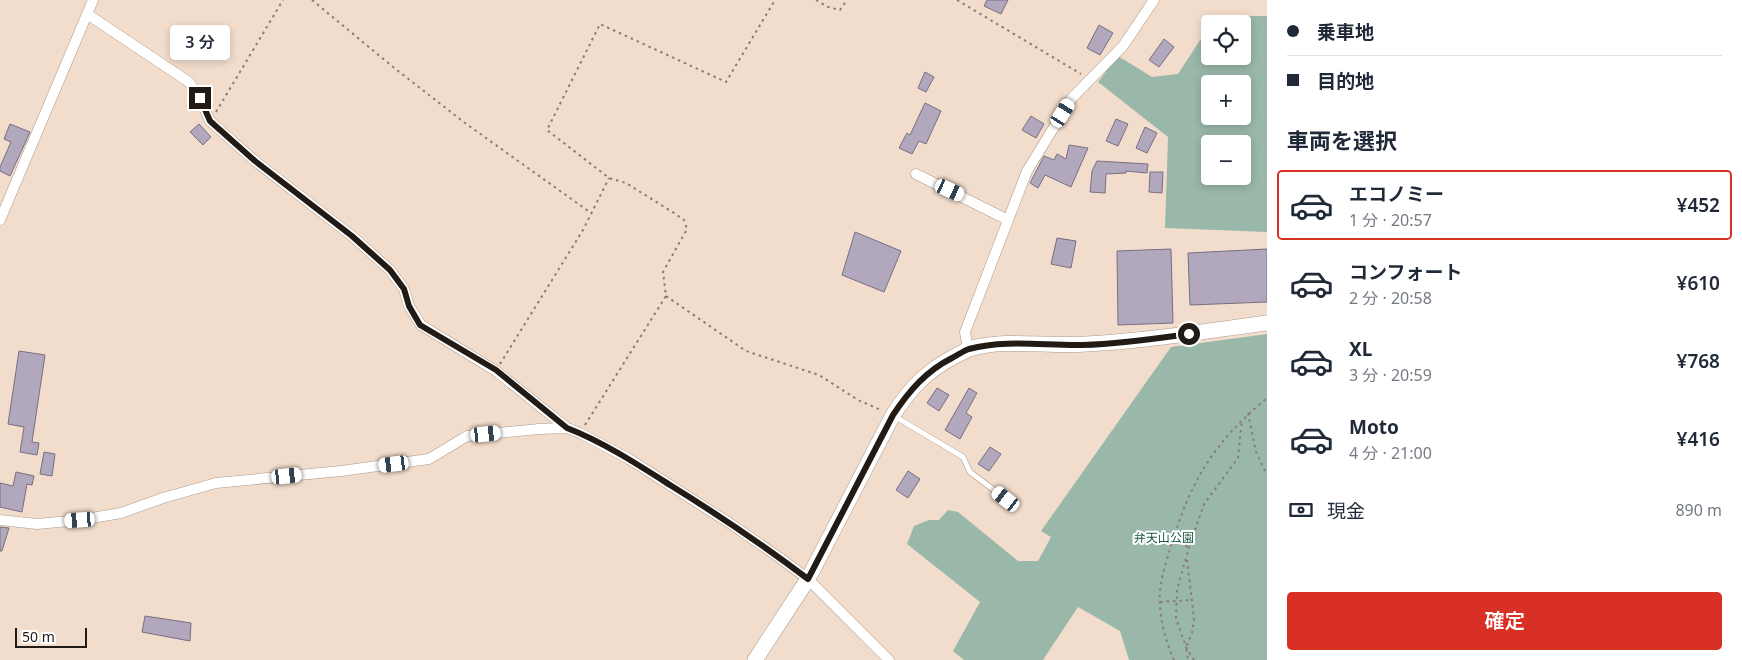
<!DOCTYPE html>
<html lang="ja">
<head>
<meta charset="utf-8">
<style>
  :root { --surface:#fff; --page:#f6f6f7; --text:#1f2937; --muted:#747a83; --line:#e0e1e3; --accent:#d93025 }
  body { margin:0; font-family:"Noto Sans","Noto Sans JP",sans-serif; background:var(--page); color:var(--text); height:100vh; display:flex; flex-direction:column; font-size:19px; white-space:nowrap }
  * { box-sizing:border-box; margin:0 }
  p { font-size:16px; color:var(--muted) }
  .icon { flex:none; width:28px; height:28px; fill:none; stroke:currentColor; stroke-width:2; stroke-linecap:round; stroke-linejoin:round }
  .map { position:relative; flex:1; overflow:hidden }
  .panel { display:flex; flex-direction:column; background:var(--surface); width:475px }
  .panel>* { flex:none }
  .banner { display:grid; align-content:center; height:110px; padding:0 20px; background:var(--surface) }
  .buttons { position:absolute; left:1201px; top:15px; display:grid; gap:10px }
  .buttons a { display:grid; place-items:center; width:50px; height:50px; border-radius:5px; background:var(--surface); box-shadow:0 2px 8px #0003; font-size:25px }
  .scale { position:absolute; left:15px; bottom:12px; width:72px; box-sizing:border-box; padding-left:5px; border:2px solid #221b15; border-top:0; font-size:14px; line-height:18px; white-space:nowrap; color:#221b15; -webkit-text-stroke:4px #fff; paint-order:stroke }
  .end { position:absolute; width:22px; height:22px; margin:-11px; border:6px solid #221b15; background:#fff; box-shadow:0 0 0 2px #fff }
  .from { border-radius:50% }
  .bubble { position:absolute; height:35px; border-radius:5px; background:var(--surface); box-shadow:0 2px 8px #0003; font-size:16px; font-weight:600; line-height:35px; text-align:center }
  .car { position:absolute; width:15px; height:30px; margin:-15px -8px; border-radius:6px; box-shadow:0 0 4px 1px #0007; background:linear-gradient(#fff 24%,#345 0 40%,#fff 0 76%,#345 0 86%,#fff 0) }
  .banner b { display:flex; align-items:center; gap:18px; height:48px; font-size:19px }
  .banner b+b { border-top:1px solid var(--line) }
  .banner i { width:12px; height:12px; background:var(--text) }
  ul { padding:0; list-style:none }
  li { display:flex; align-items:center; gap:15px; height:70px; margin:0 10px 8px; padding:0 10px; border:2px solid transparent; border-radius:5px }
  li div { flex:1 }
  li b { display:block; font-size:19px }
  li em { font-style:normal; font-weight:600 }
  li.current { border-color:var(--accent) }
  li>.icon { width:45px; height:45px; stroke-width:1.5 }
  h2 { padding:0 20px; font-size:22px; line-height:60px }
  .pay { display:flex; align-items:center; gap:12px; height:55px; padding:0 20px; font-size:19px }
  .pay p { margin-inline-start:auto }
  .cta { display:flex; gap:10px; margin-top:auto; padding:10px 20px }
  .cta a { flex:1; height:58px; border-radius:5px; background:var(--accent); color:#fff; font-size:20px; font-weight:600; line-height:58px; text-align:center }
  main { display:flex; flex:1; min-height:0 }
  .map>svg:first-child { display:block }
  .green { fill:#99b8a9; fill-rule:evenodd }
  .building { fill:#b2a8bd; stroke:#786e82 }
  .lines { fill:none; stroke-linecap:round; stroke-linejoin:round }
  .lane-casing { stroke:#ae9b8b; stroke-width:6 }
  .street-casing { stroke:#ae9b8b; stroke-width:11 }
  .secondary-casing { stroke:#ae9b8b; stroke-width:16 }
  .path { stroke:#8a7c71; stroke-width:2; stroke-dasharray:2.5 4; stroke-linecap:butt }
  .lane { stroke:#fff; stroke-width:5 }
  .street { stroke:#fff; stroke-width:10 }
  .secondary { stroke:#fff; stroke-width:15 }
  .route { stroke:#221b15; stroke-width:6 }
  .labels { text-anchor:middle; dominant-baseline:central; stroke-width:4; stroke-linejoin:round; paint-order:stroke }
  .park-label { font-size:12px; fill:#1b5740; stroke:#fff }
</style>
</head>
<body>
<main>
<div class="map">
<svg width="1267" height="660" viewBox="0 0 1267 660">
  <rect width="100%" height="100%" fill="#f2ddcc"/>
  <path class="green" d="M 1216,16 L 1267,16 L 1267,232 L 1165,228 L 1168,137 L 1098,82 L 1118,56 L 1152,77 L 1178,74 L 1210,25 L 1210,56 L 1242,56 L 1242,24 L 1211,24 ZM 1210,84 L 1242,84 L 1242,116 L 1210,116 ZM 1210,144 L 1242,144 L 1242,176 L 1210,176 Z
    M 1267,334 L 1267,660 L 1129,660 L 1120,631 L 1078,607 L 1043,660 L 964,660 L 953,651 L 980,602 L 907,544 L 914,526 L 929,520 L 939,520 L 948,510 L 958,512 L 1018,561 L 1038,561 L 1051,537 L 1041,531 L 1171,347 Z"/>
  <path class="building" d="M 987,0 L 1008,0 L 1001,14 L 984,6 Z
    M 1099,25 L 1113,33 L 1100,55 L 1087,48 Z
    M 1164,39 L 1174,47 L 1159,67 L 1149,60 Z
    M 925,72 L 934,77 L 926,92 L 918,88 Z
    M 925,103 L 941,111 L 926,144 L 919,141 L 912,154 L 899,148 L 907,133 L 910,135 Z
    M 1031,116 L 1044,124 L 1036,138 L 1022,130 Z
    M 1116,119 L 1128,124 L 1118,146 L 1106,141 Z
    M 10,124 L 30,132 L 10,176 L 0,171 L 0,167 L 11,142 L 4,139 Z
    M 199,124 L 211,137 L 203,145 L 190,132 Z
    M 1145,127 L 1157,133 L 1147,153 L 1136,148 Z
    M 1069,145 L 1088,148 L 1071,187 L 1045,175 L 1038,188 L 1030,183 L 1044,156 L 1054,160 L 1057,154 L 1066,159 Z
    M 1097,161 L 1148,164 L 1147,173 L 1126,171 L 1126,173 L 1106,174 L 1105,193 L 1090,192 L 1092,171 Z
    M 1150,172 L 1163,172 L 1162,193 L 1149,192 Z
    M 855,232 L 901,251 L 884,292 L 842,275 Z
    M 1057,238 L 1076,241 L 1071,268 L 1051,264 Z
    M 1171,249 L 1173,323 L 1118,325 L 1117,251 Z
    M 1267,249 L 1267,302 L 1190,305 L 1188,253 Z
    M 19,351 L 45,355 L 32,442 L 39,443 L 37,455 L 20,452 L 24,427 L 8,424 Z
    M 937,388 L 949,395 L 939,411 L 927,403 Z
    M 969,388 L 977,393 L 966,413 L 972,417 L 960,439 L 945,430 Z
    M 990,447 L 1001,454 L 989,471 L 978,464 Z
    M 44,452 L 55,454 L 52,476 L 40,474 Z
    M 908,471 L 920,479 L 908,498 L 896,490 Z
    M 16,472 L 34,476 L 32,485 L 27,484 L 22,512 L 0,507 L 0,483 L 13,486 Z
    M 0,527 L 9,528 L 2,551 L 0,551 Z
    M 145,616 L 191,623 L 190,641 L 142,632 Z"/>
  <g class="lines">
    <g class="lane-casing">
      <path id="lane" d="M 894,416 L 963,457 L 970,472 L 1006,499"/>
    </g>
    <g class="street-casing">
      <path id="street" d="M 87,14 L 189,82 L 200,99 L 210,121 L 255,161 L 352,236 L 390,270 L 404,289 L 409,306 L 421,325 L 496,371 L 567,428 L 580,433 L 629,459 L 731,524 L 780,558 L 808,579 L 889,660
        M 916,174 L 1008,220
        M 0,220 L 93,0
        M 968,349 L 965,332 L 1027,171 L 1072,98 L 1123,46 L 1154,0
        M 0,520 L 37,524 L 80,520 L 121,513 L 163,498 L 216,483 L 341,471 L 429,459 L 467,436 L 539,429 L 567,428"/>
    </g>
    <g class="secondary-casing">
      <path id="secondary" d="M 755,660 L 808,579 L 893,415 C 910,388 927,371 955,356 C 960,354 964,351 969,349 C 1006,338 1048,347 1086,344 C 1147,341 1207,331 1267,323"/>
    </g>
    <path class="path" d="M 312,0 L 393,67 L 465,123 L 591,213
      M 816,0 L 828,7 L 840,10 L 847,0
      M 957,0 L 1081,74
      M 216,112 L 283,0
      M 666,296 L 746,351 L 819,375 L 858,400 L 881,410
      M 500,364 L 583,230 L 609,178
      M 1248,413 L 1256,452 L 1267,475
      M 585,425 L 666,296 L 663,272 L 687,229 L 684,220 L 674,213 L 626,183 L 609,178 L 547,130 L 600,24 L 726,82 L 775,0
      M 1173,541 L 1189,547
      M 1187,560 L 1194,618 L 1192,633 L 1186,647 L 1188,660
      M 1160,602 L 1192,600
      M 1174,660 C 1166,642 1161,624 1160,605 C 1158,587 1165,566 1170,549 C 1190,482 1213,443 1267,398
      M 1194,660 L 1186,647 L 1176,618 L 1177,590 L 1189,547 L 1204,504 L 1238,458 L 1242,420"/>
    <use href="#lane" class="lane"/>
    <use href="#street" class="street"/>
    <use href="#secondary" class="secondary"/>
  </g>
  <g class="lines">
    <path class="route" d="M 200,98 L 210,121 L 255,161 L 352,236 L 390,270 L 404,289 L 409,306 L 420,325 L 496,370 L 567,428 C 603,442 637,464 670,485 C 717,514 763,545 808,579 L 893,415 C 909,391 926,371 952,358 C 958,355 963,351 969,349 C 1006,339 1046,346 1083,345 C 1119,344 1154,339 1189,334"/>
  </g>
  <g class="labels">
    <g class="park-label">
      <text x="1164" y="537">弁天山公園</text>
    </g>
  </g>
</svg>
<div class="buttons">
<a><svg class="icon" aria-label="locate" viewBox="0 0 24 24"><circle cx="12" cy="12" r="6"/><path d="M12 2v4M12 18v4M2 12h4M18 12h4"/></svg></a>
<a>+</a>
<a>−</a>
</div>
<div class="scale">50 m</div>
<i class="end from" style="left:1189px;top:334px"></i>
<i class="end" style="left:200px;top:98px"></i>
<div class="bubble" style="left:170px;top:25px;width:60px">3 分</div>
<i class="car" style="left:1063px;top:113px;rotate:32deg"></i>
<i class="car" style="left:950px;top:190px;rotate:115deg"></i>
<i class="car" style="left:486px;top:434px;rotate:84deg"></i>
<i class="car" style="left:394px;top:464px;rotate:263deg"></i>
<i class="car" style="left:287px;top:476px;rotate:84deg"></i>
<i class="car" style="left:1006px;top:499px;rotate:308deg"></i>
<i class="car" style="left:80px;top:520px;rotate:266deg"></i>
</div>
<section class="panel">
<div class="banner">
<b><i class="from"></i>乗車地</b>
<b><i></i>目的地</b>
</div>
<h2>車両を選択</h2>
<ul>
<li class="current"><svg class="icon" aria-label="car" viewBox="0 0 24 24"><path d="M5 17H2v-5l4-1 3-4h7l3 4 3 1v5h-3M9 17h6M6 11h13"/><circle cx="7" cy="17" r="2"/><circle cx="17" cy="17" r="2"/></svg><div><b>エコノミー</b><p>1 分 · 20:57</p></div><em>¥452</em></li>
<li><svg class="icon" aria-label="car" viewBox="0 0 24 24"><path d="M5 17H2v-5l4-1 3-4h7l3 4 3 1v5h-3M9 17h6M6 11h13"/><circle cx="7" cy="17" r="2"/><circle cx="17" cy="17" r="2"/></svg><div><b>コンフォート</b><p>2 分 · 20:58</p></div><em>¥610</em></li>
<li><svg class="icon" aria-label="car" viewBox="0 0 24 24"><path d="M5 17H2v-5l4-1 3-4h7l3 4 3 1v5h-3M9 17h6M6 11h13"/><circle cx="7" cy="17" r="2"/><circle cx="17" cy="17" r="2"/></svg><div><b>XL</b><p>3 分 · 20:59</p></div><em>¥768</em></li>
<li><svg class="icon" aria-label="car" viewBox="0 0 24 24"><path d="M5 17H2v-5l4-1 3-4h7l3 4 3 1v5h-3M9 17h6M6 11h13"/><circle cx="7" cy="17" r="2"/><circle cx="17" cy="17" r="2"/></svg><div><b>Moto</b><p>4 分 · 21:00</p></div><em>¥416</em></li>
</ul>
<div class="pay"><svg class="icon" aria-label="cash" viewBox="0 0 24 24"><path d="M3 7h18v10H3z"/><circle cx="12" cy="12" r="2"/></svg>現金<p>890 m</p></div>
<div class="cta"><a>確定</a></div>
</section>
</main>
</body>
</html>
